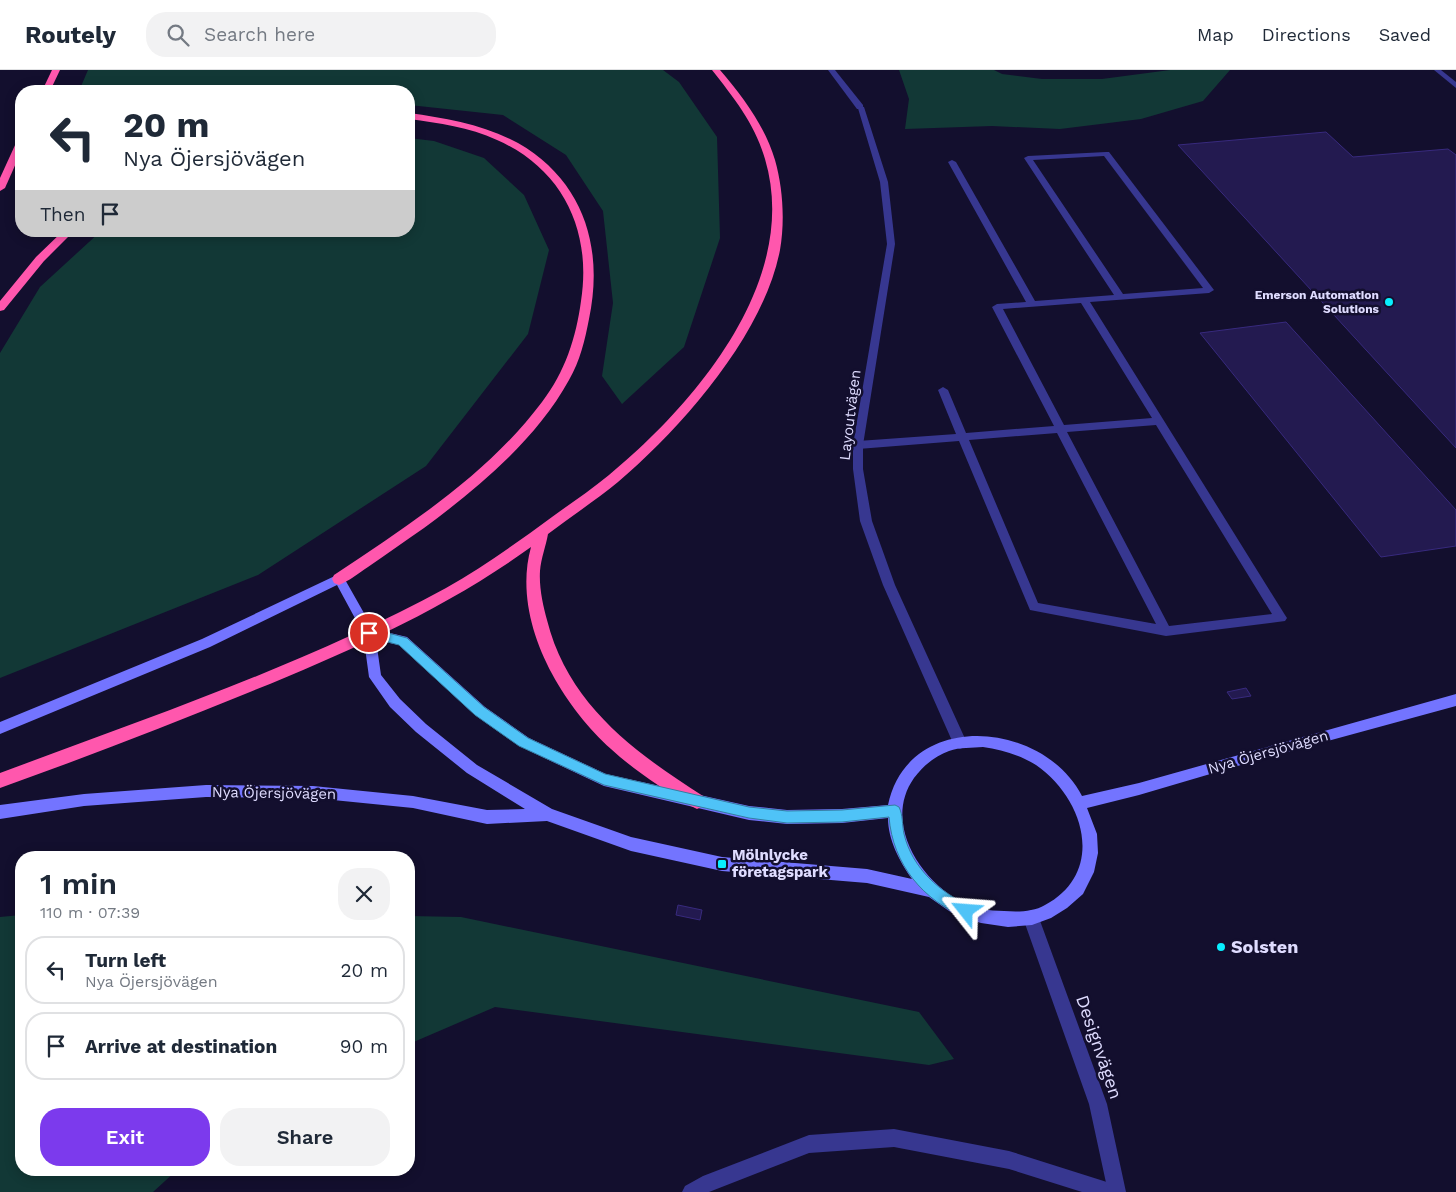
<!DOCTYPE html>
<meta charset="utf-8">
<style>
body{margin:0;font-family:"Work Sans",sans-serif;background:#f2f2f3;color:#1f2937;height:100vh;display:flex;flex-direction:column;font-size:19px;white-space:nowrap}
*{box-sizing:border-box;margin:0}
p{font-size:16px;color:#747a83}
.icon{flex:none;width:28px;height:28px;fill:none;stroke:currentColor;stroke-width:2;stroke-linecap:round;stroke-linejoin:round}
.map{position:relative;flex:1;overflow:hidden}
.sheet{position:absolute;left:15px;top:781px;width:400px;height:325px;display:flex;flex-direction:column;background:#fff;border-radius:20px;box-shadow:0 2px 12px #0003}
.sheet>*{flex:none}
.top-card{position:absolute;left:15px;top:15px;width:400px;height:152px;border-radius:20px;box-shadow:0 2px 12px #0003;background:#fff;color:#1f2937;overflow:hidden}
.pin{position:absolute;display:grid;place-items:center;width:42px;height:42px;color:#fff;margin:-21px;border:2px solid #fff;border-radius:50%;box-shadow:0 1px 5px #0007}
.me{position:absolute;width:55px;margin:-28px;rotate:298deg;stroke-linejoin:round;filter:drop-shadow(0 0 4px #0008)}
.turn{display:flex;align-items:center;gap:18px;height:105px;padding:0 25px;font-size:22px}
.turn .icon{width:65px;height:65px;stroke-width:2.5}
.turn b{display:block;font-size:35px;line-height:42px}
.then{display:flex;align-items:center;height:48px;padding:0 25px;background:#0003;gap:10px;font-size:19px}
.round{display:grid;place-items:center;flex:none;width:52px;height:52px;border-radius:20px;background:#f2f2f3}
.overview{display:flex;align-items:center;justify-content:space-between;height:85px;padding:0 25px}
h1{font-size:30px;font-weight:600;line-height:38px}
.action{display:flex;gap:10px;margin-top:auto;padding:10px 25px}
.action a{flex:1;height:58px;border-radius:20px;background:#7c3aed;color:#fff;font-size:20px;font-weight:600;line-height:58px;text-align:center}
.action a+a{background:#f2f2f3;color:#1f2937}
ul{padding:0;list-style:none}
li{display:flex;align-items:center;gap:15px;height:68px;margin:0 10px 8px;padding:0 15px;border:2px solid #e0e1e3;border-radius:20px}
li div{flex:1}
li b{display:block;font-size:19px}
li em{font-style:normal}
header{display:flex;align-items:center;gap:30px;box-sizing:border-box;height:70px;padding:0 25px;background:#fff;border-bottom:1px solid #e0e1e3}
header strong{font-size:24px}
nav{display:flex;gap:28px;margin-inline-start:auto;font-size:18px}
.search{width:350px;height:45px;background:#f2f2f3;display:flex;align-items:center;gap:12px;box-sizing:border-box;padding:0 18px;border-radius:20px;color:#747a83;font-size:19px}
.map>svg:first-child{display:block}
</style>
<header>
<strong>Routely</strong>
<div class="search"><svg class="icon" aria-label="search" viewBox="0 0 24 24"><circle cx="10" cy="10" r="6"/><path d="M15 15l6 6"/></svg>Search here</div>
<nav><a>Map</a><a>Directions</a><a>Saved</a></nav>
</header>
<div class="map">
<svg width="1456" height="1122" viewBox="0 0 1456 1122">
<rect width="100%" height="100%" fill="#130f2e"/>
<g fill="#123836">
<polygon points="88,0 663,0 679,12 717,67 720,168 684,277 622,334 602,306 613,233 603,141 566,85 503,45 409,35 409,21 79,21"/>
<polygon points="899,0 994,0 1002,4 1042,9 1102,9 1170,0 1230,0 1203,31 1141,49 1060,59 992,56 905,59 909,29"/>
<polygon points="409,68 434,71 484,88 524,125 549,180 528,264 426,396 258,505 0,608 0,283 40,217 101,161 409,161"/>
<polygon points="21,845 21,1100 177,1100 153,1122 0,1122 0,847"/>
<polygon points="409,846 461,847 919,942 954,989 929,995 495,937 409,974"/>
</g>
<g fill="#231a50" stroke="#382a7e">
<polygon points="1326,62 1353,87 1448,79 1456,85 1456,378 1178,75"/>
<polygon points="1286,252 1456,440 1456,476 1381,487 1200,263"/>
<polygon points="1246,618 1251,626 1232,629 1227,622"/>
<polygon points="678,835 702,840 700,850 676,845"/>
</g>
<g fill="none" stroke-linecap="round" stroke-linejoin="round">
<g fill="#373790" fill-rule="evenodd">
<polygon points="828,0 835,0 863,35 863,39 857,39"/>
<path d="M 1106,82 L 1109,82 L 1214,220 L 1209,223 L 1090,232 L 1285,545 L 1287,548 L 1285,551 L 1166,566 L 1030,540 L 959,371 L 858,379 L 853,375 L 858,371 L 956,364 L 938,320 L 943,317 L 948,320 L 966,363 L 1054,356 L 992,237 L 997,234 L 1026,232 L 948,92 L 952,90 L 956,92 L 1035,231 L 1114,225 L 1024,88 L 1028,86 ZM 1104,86 L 1203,218 L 1123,224 L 1033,90 ZM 1081,233 L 1152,348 L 1064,355 L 1003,239 ZM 1156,355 L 1272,544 L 1169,556 L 1067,362 ZM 1057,363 L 1156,554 L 1038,533 L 969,370 Z"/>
<polygon points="894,1059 1009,1081 1110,1113 1116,1116 1119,1122 1082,1122 1009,1099 894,1077 809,1083 709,1122 682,1122 685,1116 703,1106 809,1065"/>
</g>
<g fill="#373790" fill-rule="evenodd">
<polygon points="1434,0 1441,0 1456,12 1456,18"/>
<polygon points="857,35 864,37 888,112 895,174 863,375 863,399 872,451 895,515 967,673 965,677 960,679 955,677 953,673 883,515 860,451 853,399 853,375 887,174 880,112"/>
<polygon points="1031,840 1036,843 1039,848 1107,1034 1126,1122 1108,1122 1089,1034 1023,848 1026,843"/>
</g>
<path fill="#7374ff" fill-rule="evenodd" d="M 339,504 L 343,506 L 373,559 L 407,567 L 485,637 L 529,668 L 606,704 L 749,736 L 787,740 L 842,739 L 888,735 C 908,639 1043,650 1082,726 L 1139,713 L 1456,624 L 1456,636 L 1251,692 L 1139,725 L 1087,738 L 1097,764 L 1098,783 L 1094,802 L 1083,824 L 1067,838 L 1051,848 L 1032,855 L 1008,857 L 981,853 L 963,848 L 949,841 L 929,827 L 867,813 L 722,801 L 631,781 L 547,751 L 487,754 L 413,738 L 313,728 L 206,727 L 84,736 L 0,749 L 0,735 L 84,724 L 206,715 L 313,716 L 413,726 L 487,740 L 525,739 L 467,703 L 416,662 L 390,637 L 369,607 L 363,563 L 337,515 L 210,577 L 0,664 L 0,652 L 202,569 ZM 376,570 L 399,575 L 475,645 L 519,676 L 604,716 L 749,750 L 787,754 L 842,753 L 888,748 C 888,770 900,792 912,809 L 867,799 L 722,787 L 631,767 L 552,739 L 477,695 L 426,654 L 400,629 L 381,605 ZM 983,677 C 1002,680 1020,685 1036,695 C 1085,729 1106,802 1045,835 C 1033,842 1018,842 1004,841 C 989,841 973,838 960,831 C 919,809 883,752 914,708 C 923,696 935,686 949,681 C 960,677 972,678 983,677 Z"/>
<g fill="#ff57ad" fill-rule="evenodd">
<polygon points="52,0 60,0 50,21 42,21"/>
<path d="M 712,0 L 720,0 C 743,27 765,56 775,90 C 783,118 785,151 780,180 C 764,264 682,358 618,412 C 596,430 572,446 548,464 C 546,476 541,488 540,501 C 539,518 543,535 547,550 C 568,634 634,682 703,726 L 706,731 L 703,736 L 697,739 L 691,736 C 663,719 635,701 611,679 C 559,632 511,549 531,477 C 445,539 348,582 250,622 C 167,656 84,688 0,718 L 0,703 C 150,647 304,595 446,518 C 483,497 518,472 552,447 C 571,433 591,420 609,405 C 695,334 801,210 765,89 C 755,54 734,28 712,0 Z"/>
<path d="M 409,43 C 446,48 485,55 518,73 C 584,111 604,178 589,249 C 585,270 580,291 569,310 C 536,370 478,418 424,458 C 405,471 387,484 368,497 C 359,503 349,511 339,515 L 334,513 L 332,509 L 334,505 C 409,455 487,405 542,332 C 565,302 576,268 581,231 C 592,161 563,99 497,70 C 469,57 439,53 409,49 Z"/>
<polygon points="21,70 21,82 5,118 0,121 0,108 16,73"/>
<polygon points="63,161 74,161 44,191 4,240 0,241 0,231 36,187"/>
</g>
</g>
<path fill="#4fc3f7" stroke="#337fa1" d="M 369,558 L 407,568 L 484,637 L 528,668 L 605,704 L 749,737 L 787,741 L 842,740 L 895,735 L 899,737 C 903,745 902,755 904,764 C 912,798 940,823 971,836 L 973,841 L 971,846 L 966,848 C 923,830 893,795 889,747 L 842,752 L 787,753 L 749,748 L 604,715 L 519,676 L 475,645 L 399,575 L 365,566 L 363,563 Z"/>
<g fill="#08efff" stroke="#130f2e" stroke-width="2">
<circle cx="1389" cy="232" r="5"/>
<rect x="717" y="789" width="10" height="10" rx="2.5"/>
<circle cx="1221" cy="877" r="5"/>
</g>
<g text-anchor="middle" stroke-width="5" stroke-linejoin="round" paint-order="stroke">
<g font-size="12" font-weight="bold" fill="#dfdcff" stroke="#130f2e" text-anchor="end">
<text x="1379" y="229">Emerson Automation<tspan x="1379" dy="14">Solutions</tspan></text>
</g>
<g font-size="15" fill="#dfdcff" stroke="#130f2e">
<text transform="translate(850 345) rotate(-83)" y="5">Layoutvägen</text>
<text transform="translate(1268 682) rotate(-16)" y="5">Nya Öjersjövägen</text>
<text transform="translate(274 723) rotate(1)" y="5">Nya Öjersjövägen</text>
</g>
<g font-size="15" font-weight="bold" fill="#dfdcff" stroke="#130f2e" text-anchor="start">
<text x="732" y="790">Mölnlycke<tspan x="732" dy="17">företagspark</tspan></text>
</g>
<g font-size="18" font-weight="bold" fill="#dfdcff" stroke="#130f2e" text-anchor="start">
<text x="1231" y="883">Solsten</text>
</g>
<g font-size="18" fill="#dfdcff" stroke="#130f2e">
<text transform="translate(1099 977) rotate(71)" y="6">Designvägen</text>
</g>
</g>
</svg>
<div class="pin" style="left:369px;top:563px;background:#d93025"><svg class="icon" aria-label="arrive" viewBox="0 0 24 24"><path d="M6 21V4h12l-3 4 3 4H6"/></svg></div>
<svg class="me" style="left:966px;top:841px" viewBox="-20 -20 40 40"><path d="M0-17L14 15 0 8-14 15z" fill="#4fc3f7" stroke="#fff" stroke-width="4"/></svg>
<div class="top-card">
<div class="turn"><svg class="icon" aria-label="left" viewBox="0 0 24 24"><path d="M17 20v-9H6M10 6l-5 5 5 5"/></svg><div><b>20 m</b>Nya Öjersjövägen</div></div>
<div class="then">Then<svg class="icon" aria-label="arrive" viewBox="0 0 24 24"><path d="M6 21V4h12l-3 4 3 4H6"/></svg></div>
</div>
<section class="sheet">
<div class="overview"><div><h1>1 min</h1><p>110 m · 07:39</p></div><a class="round"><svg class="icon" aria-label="close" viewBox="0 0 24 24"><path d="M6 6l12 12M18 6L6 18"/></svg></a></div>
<ul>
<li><svg class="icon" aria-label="left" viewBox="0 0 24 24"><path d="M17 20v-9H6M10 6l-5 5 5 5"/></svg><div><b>Turn left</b><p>Nya Öjersjövägen</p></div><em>20 m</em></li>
<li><svg class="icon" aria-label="arrive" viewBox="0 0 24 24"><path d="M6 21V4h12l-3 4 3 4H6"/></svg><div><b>Arrive at destination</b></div><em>90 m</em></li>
</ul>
<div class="action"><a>Exit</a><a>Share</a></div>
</section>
</div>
